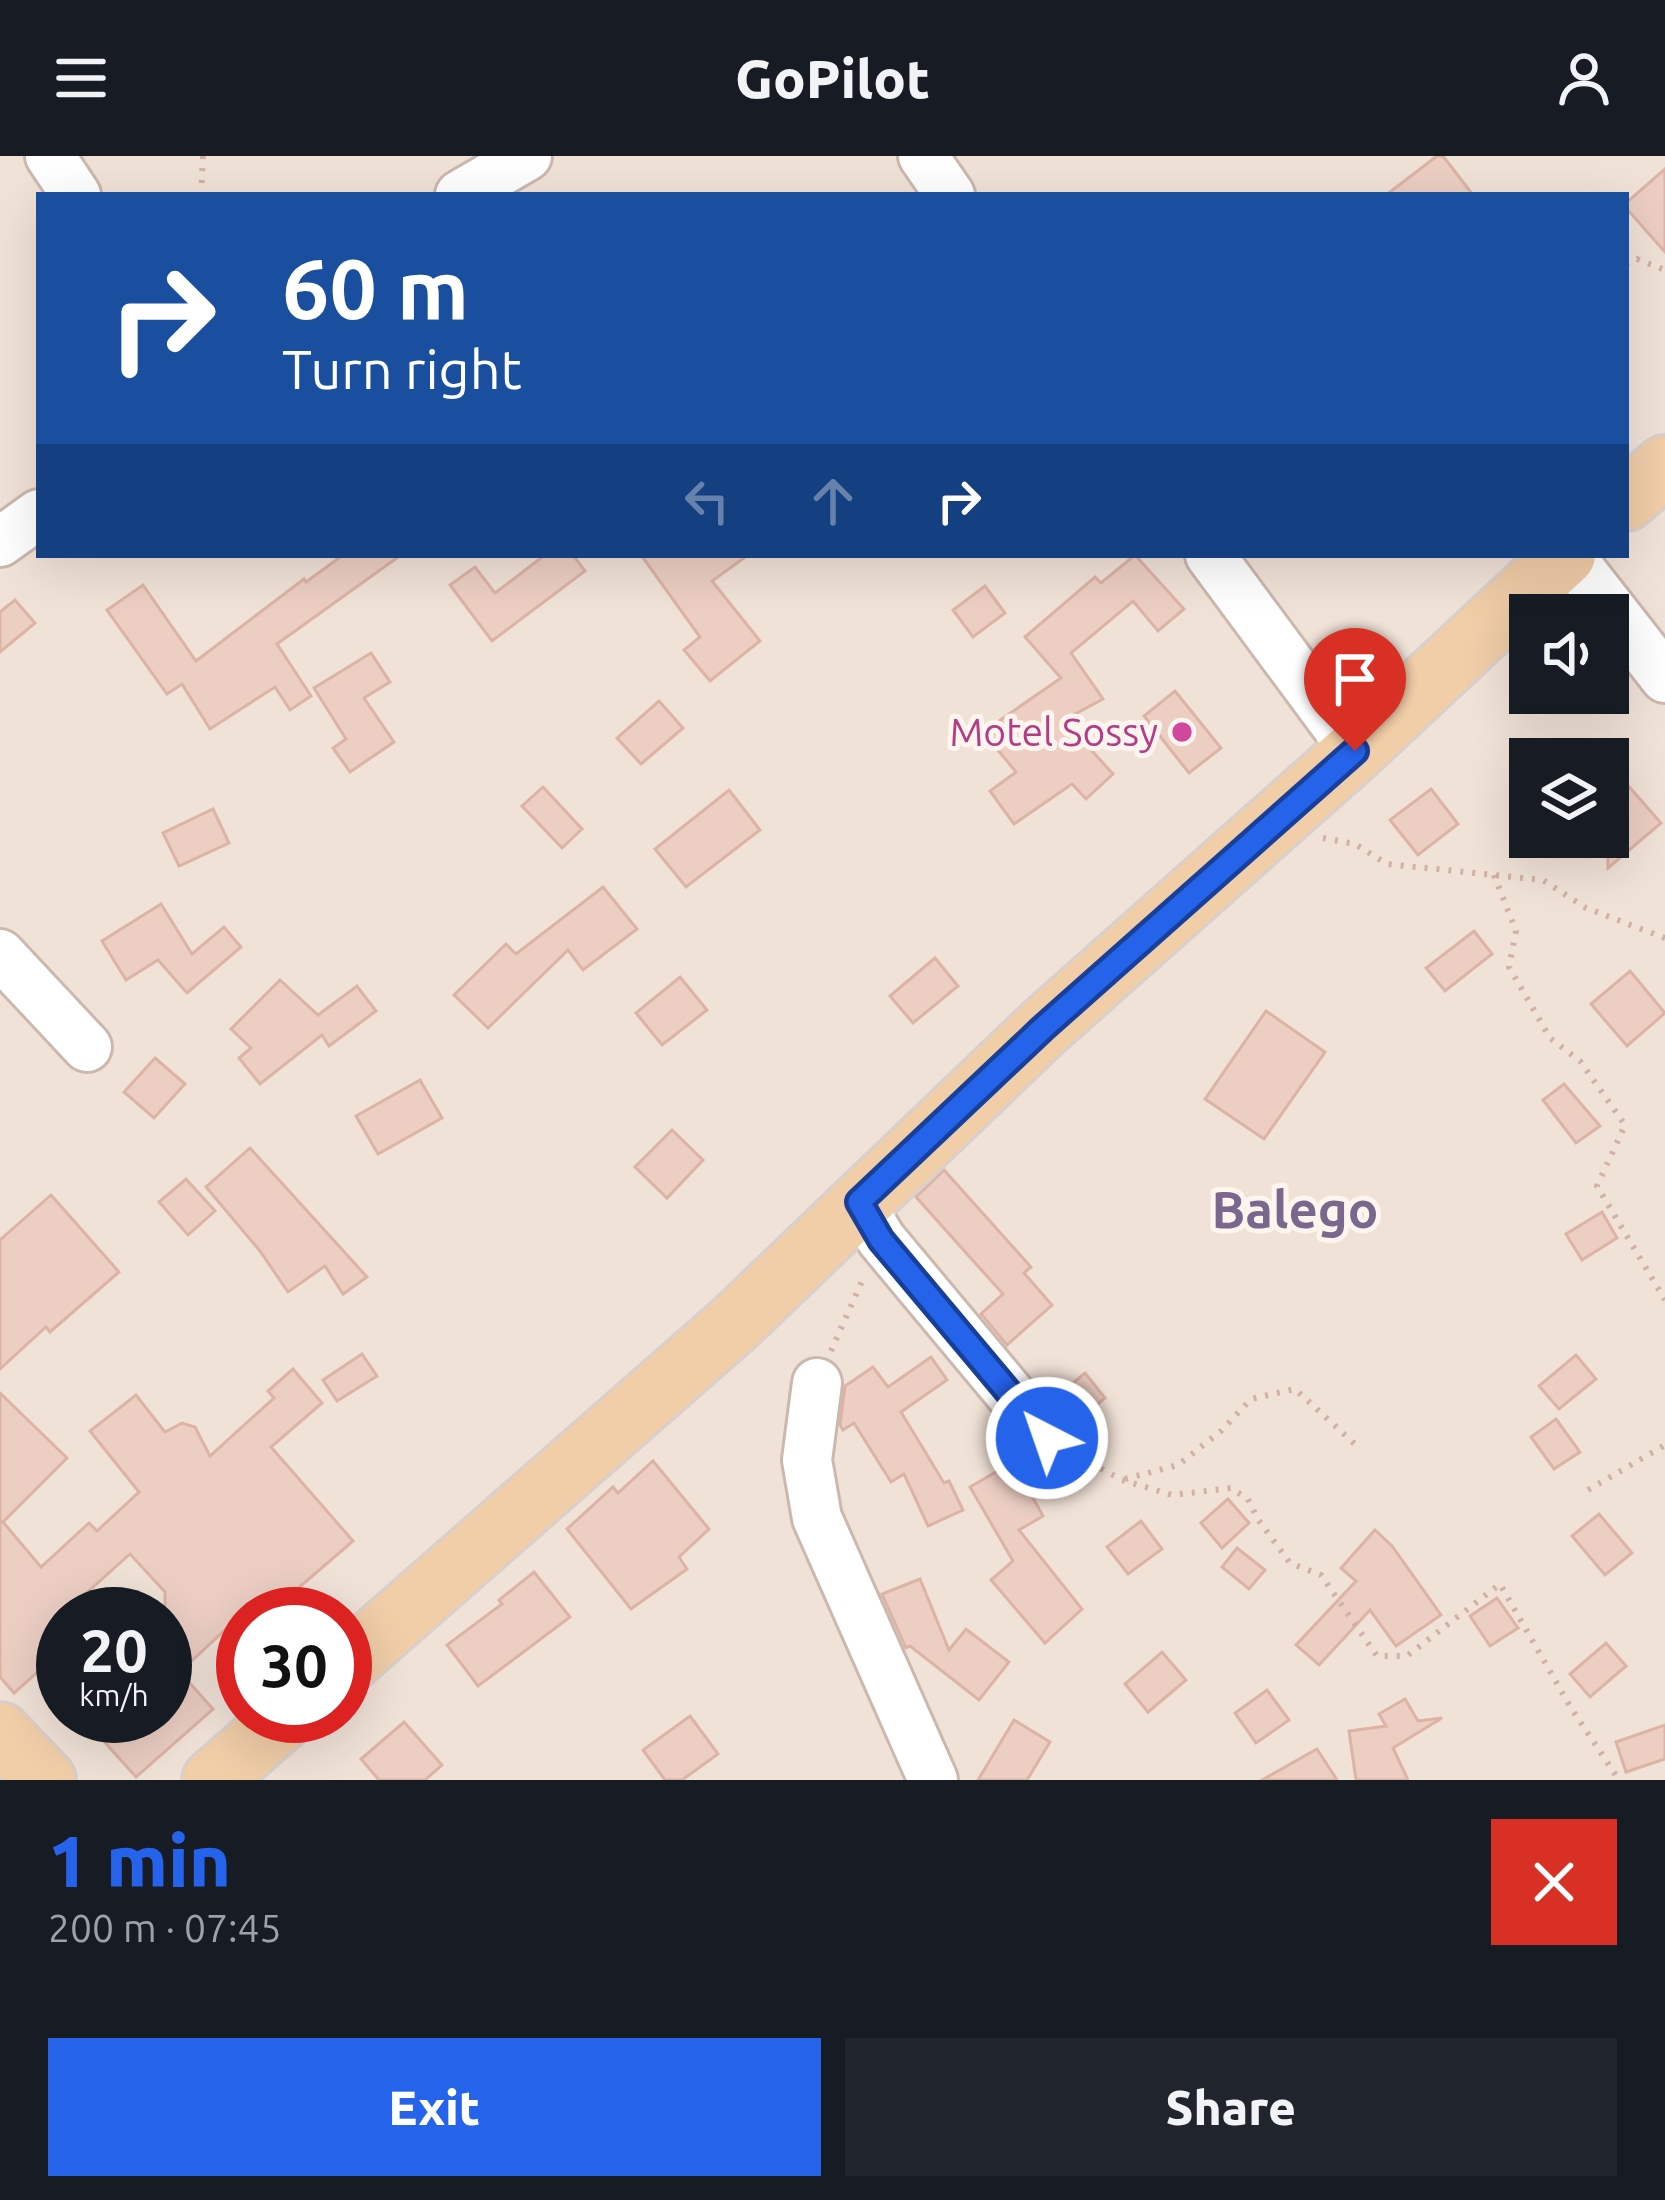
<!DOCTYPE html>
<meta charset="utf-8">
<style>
body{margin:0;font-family:Ubuntu,sans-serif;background:#20242c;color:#f1f3f6;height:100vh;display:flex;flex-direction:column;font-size:45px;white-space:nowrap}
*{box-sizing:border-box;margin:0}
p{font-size:39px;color:#9ea1a6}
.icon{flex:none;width:66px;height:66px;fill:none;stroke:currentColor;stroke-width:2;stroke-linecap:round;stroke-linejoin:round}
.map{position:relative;height:1624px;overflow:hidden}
.panel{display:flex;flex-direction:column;background:#171b24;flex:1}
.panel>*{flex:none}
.banner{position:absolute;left:36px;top:36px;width:1593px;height:366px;border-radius:0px;box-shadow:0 12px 48px #0002;background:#1a4fa0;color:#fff;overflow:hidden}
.buttons{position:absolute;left:1509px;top:438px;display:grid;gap:24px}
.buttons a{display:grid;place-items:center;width:120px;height:120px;border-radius:0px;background:#171b24;box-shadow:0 12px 48px #0002;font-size:60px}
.speed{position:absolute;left:36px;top:1431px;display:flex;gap:24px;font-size:60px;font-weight:700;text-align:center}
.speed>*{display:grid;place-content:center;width:156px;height:156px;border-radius:50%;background:#171b24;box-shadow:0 12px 48px #0002;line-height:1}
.speed small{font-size:30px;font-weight:400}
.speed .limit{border:18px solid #d22;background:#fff;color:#111}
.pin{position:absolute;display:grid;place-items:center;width:102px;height:102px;color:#fff;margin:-123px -51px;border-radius:50% 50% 50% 0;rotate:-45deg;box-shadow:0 0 12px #0007}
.pin .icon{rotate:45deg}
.me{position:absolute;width:132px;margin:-66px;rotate:319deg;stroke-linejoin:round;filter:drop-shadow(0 0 9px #0008)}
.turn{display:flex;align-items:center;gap:42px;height:252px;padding:0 48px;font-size:54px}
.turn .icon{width:156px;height:156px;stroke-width:2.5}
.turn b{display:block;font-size:84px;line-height:102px}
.lanes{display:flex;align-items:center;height:114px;padding:0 48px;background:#0003;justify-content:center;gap:60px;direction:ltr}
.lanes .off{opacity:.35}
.round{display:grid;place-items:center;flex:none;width:126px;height:126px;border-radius:0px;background:#20242c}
.overview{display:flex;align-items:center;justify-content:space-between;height:204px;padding:0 48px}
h1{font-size:72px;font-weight:800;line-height:90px;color:#2563eb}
.primary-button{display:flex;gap:24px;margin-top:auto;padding:24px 48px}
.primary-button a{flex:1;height:138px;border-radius:0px;background:#2563eb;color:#fff;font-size:48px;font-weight:800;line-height:138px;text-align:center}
.primary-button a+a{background:#20242c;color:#f1f3f6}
header{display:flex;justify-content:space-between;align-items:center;height:156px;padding:0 48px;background:#171b24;font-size:54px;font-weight:800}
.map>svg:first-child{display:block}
</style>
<header><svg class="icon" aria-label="menu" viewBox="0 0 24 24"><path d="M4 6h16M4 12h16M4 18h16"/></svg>GoPilot<svg class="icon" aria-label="person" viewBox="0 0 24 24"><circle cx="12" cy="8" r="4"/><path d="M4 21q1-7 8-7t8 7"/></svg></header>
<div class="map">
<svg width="1665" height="1624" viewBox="0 0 1665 1624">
<rect width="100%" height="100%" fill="#faf1e8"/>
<path fill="#f1e2d7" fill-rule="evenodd" d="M 0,0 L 1665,0 L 1665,1624 L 0,1624 ZM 39,39 L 1626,39 L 1626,399 L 39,399 ZM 1530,459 L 1608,459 L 1608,537 L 1530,537 ZM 1530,603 L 1608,603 L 1608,681 L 1530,681 ZM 63,1458 L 165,1458 L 165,1560 L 63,1560 ZM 243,1458 L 345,1458 L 345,1560 L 243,1560 Z"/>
<g fill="#eccec3" stroke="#ddb3a5" stroke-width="3">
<polygon points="1437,0 1443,0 1473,39 1386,39"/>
<polygon points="1665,13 1665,96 1626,52 1626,47"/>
<polygon points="343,399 401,399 277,488 311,540 290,554 275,531 210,573 182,528 167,538 107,454 143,429 196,505 304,423 306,426"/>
<polygon points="545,399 573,399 585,415 492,485 450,429 475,411 495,437"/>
<polygon points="641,399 748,399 712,425 760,485 710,525 684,494 700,481"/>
<polygon points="1135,399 1184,453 1158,475 1133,445 1071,497 1103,543 1064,564 1113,618 1086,643 1072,628 1014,668 990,635 1016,616 983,576 1061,522 1025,481 1095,421 1101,427"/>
<polygon points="985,430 1005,457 973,481 953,454"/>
<polygon points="15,444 35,467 0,496 0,456"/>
<polygon points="371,497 390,526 364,542 394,586 350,616 333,592 346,583 314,532"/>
<polygon points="1175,535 1221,592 1189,617 1144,560"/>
<polygon points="659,545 683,572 641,608 617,582"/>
<polygon points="1624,625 1661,667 1608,712 1608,638"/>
<polygon points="543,631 582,673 562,692 522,650"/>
<polygon points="1431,633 1458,668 1418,699 1390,664"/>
<polygon points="729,634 760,674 686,731 655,693"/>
<polygon points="213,653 229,687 179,710 163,677"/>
<polygon points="603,731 637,773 583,814 568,794 488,872 454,839 506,788 516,798"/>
<polygon points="161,748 192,798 224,771 241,791 187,837 158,804 126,824 102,785"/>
<polygon points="1474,775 1492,798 1445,835 1426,812"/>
<polygon points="935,802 958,830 913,867 890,840"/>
<polygon points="1630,815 1665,857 1627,890 1591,848"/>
<polygon points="680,821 707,854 662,889 636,857"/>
<polygon points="280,824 318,859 357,830 376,855 329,890 322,879 260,928 239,902 251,892 231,873"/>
<polygon points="1266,855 1325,896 1264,983 1205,943"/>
<polygon points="155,902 185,928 154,962 124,936"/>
<polygon points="420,924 442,962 378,998 356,960"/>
<polygon points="1564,928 1600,970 1576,987 1543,944"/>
<polygon points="672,974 703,1004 667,1042 635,1011"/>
<polygon points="250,992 338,1089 367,1121 343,1138 325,1110 288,1136 260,1095 206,1031"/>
<polygon points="944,1014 1031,1111 1024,1117 1052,1149 1007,1189 981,1158 1003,1138 916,1041"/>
<polygon points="186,1023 215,1055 188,1079 159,1046"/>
<polygon points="51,1039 119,1116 50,1176 46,1171 0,1213 0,1084"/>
<polygon points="1602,1056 1617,1082 1582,1104 1566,1078"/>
<polygon points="362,1198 377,1220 337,1245 323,1224"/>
<polygon points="1576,1199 1596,1223 1559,1253 1539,1230"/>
<polygon points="931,1201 947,1224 901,1256 944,1327 949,1325 963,1354 928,1370 904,1318 891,1326 854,1267 843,1274 840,1269 845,1230 873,1211 888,1231"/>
<polygon points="293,1213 322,1247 271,1291 353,1385 282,1446 290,1458 242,1458 180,1516 213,1553 136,1621 81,1560 165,1560 165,1436 130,1398 63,1458 63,1493 14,1537 0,1521 0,1237 67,1302 3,1366 41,1411 89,1367 97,1375 139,1336 90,1275 136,1239 165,1276 182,1267 195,1271 210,1300 274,1242 268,1235"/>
<polygon points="1085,1217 1105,1242 1072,1269 1052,1244"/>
<polygon points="1556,1263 1580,1296 1554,1313 1531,1281"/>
<polygon points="653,1305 709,1373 679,1401 687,1413 631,1453 567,1373 613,1331 618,1337"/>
<polygon points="1013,1306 1043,1360 1019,1374 1082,1453 1045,1487 991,1424 1013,1405 970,1331"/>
<polygon points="1228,1343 1249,1367 1222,1392 1201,1367"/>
<polygon points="1599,1358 1632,1397 1605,1419 1572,1380"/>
<polygon points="1141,1365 1162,1393 1128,1418 1107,1391"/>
<polygon points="1375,1374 1392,1390 1441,1459 1396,1490 1370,1454 1319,1509 1296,1489 1356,1425 1341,1412"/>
<polygon points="1237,1392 1265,1414 1249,1433 1222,1411"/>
<polygon points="534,1416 570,1461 478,1530 447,1489 502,1448 499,1444"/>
<polygon points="920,1423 949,1494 966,1473 1009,1506 979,1544 910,1490 906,1492 882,1438"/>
<polygon points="1497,1442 1518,1472 1490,1490 1470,1460"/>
<polygon points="1606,1487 1626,1510 1590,1541 1570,1518"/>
<polygon points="1162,1496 1186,1524 1148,1556 1125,1528"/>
<polygon points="1267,1534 1289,1564 1256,1587 1235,1557"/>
<polygon points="1405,1543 1418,1565 1442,1562 1393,1592 1408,1624 1356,1624 1349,1575 1386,1570 1379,1558"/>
<polygon points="690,1560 718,1598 682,1624 665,1624 643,1594"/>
<polygon points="1014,1564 1050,1586 1027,1624 978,1624"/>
<polygon points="404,1566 442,1609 425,1624 379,1624 361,1603"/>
<polygon points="1665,1569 1665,1603 1626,1616 1616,1586"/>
<polygon points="1317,1593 1337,1624 1262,1624"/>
</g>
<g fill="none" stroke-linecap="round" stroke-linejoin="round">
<defs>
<g id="minor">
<polyline points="50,0 76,39"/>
<polyline points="923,0 950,39"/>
<polyline points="460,39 527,0"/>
<polyline points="0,386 39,358"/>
<polyline points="1210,399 1355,595"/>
<polyline points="1569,399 1665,522"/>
<polyline points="0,798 87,891"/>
<polyline points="859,1046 881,1083 1047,1282"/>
<polyline points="817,1227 807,1304 817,1362 933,1624"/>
</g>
<g id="major">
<polyline points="1626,344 1665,310"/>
<polyline points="345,1509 734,1168 1043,872 1355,595 1565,399"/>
<polyline points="0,1577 45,1624"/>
<polyline points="213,1624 286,1560"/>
</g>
</defs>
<use href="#minor" stroke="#cbb8af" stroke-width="54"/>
<use href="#major" stroke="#d7d0ce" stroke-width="66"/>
<g stroke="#d1b1a6" stroke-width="6" stroke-dasharray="3 9" stroke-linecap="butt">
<polyline points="201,39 203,0"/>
<polyline points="1626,108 1637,103 1665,114"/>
<polyline points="1323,682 1355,688 1387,708 1543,724 1586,752 1665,782"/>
<polyline points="1494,719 1516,775 1509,811 1550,882 1580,905 1625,969 1597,1030 1665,1144"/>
<polyline points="831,1195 862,1125"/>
<polyline points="1080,1301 1122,1324 1172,1339 1231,1332 1248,1343 1257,1362 1290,1407 1321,1419 1377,1500 1407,1500 1500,1428 1571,1552 1619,1624"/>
<polyline points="1125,1323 1178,1309 1221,1275 1251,1243 1295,1233 1358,1291"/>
<polyline points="1588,1334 1665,1289"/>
</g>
<use href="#minor" stroke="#fff" stroke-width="48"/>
<use href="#major" stroke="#f1cda8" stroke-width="60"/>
</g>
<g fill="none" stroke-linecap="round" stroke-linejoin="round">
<defs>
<polyline id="route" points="1047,1282 881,1084 859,1046 1043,872 1355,595"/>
</defs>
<use href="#route" stroke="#184099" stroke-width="30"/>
<use href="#route" stroke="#2563eb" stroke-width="21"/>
</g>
<circle fill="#d1479c" stroke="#fdf5ee" stroke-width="4.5" cx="1182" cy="576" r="12"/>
<g text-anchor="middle" stroke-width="10" stroke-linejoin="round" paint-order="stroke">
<g font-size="39" fill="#b23c85" stroke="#fdf5ee" text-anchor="end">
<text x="1158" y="590">Motel Sossy</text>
</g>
<g font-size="51" font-weight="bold" fill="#7b668d" stroke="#fdf5ee">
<text x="1295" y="1072">Balego</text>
</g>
</g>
</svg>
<div class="buttons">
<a><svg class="icon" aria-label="sound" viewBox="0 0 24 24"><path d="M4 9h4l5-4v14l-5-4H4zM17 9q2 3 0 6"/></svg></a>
<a><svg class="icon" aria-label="layers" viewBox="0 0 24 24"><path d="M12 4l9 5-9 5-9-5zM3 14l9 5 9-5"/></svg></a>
</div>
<div class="speed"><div>20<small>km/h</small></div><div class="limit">30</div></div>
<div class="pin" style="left:1355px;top:595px;background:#d93025"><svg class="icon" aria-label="arrive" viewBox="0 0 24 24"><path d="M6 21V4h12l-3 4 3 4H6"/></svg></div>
<svg class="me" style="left:1047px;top:1282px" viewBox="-20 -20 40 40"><circle r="17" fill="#2563eb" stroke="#fff" stroke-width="3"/><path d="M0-11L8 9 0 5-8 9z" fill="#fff"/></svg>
<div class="banner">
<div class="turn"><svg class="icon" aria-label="right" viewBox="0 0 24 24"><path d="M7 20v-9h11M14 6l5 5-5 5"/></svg><div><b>60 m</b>Turn right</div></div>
<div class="lanes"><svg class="icon off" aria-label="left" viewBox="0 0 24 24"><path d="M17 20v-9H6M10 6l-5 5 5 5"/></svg><svg class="icon off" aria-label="ahead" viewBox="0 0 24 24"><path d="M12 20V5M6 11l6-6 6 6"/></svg><svg class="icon" aria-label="right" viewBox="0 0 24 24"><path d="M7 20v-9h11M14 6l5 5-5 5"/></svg></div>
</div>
</div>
<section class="panel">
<div class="overview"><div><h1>1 min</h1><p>200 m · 07:45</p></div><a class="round" style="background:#d93025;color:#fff"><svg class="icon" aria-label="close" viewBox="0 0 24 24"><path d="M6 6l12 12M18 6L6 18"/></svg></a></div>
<div class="primary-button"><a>Exit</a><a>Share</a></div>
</section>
